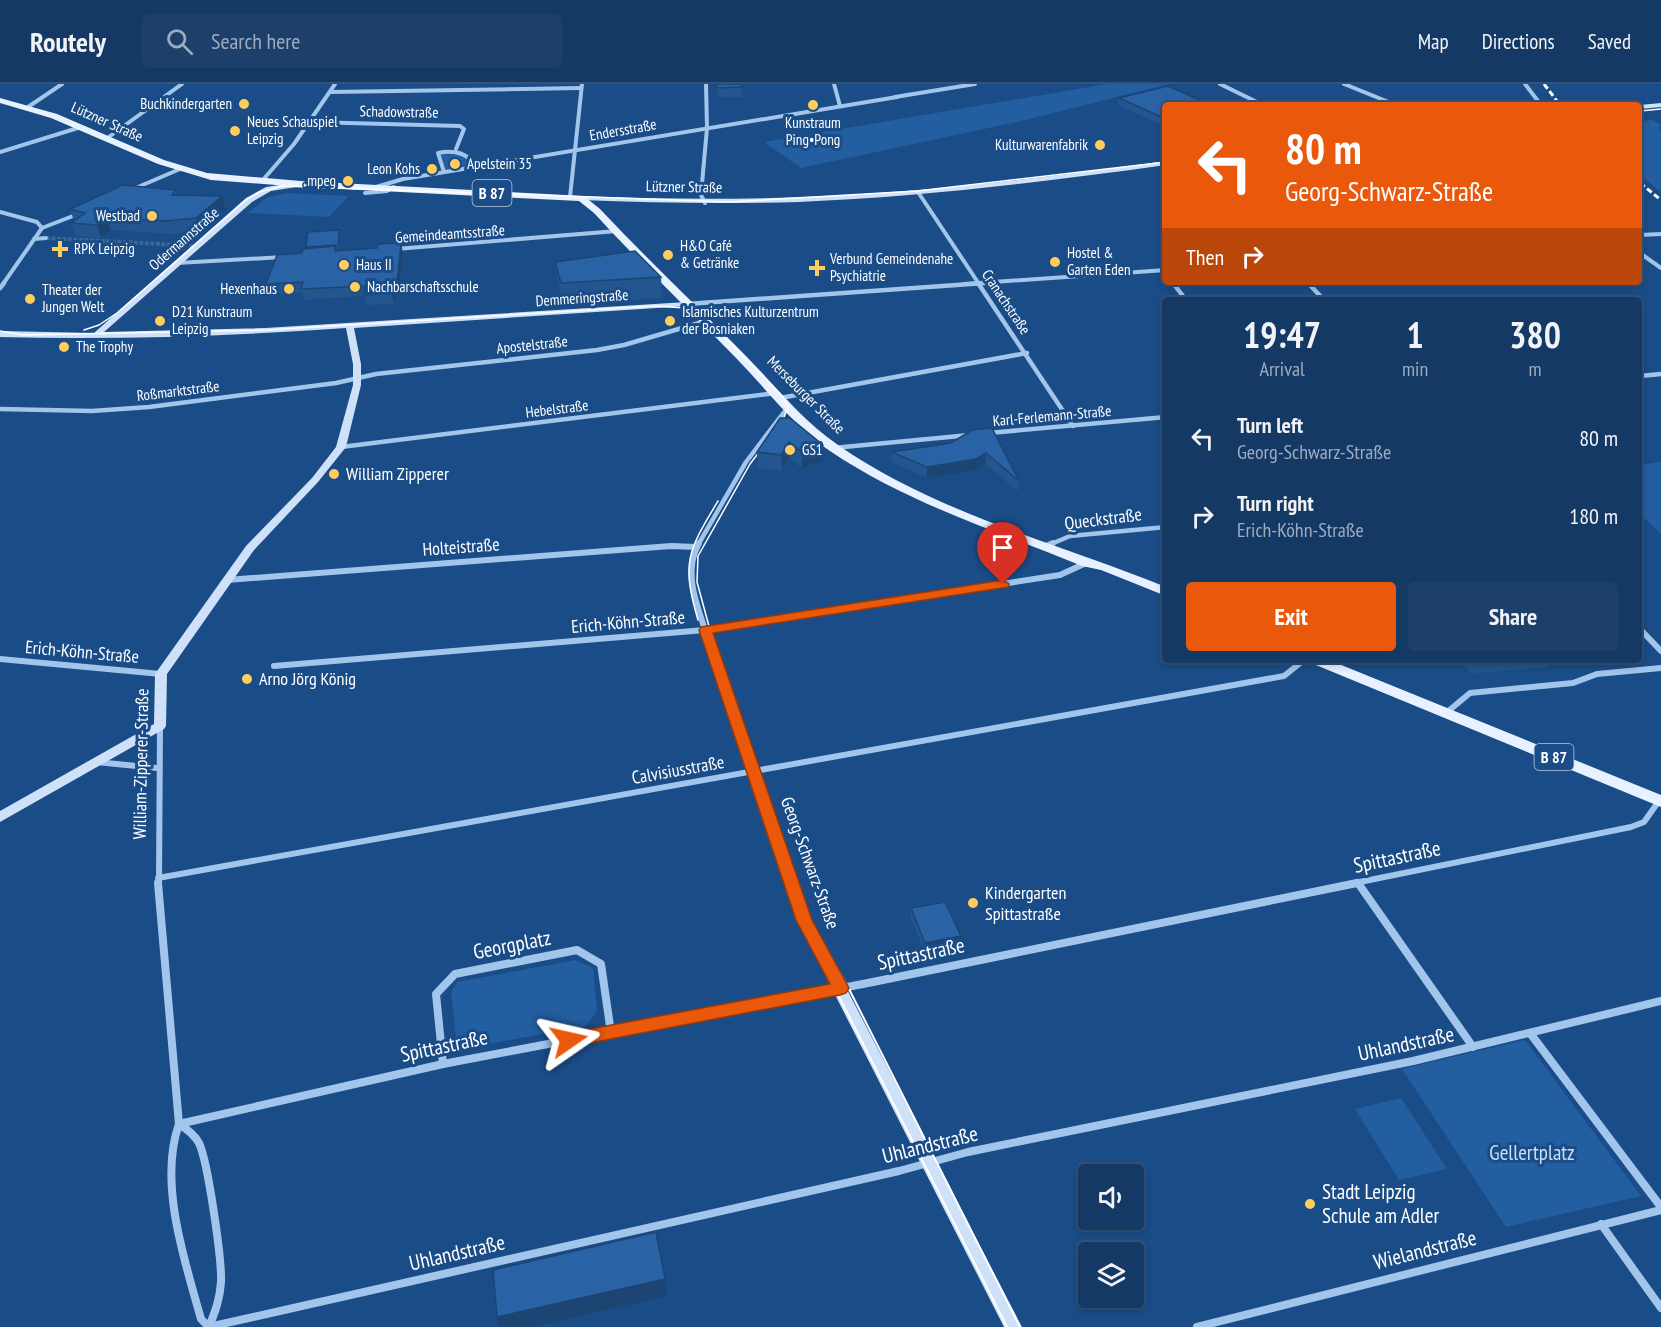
<!DOCTYPE html>
<meta charset="utf-8">
<style>
body{margin:0;font-family:"PT Sans Narrow",sans-serif;background:#1d406b;color:#f1f3f6;height:100vh;display:flex;flex-direction:column;font-size:22px;white-space:nowrap}
*{box-sizing:border-box;margin:0}
p{font-size:20px;color:#9dacbf}
.icon{flex:none;width:33px;height:33px;fill:none;stroke:currentColor;stroke-width:2;stroke-linecap:round;stroke-linejoin:round}
.map{position:relative;flex:1;overflow:hidden}
.sheet{position:absolute;left:1162px;top:213px;width:480px;height:366px;display:flex;flex-direction:column;background:#143965;border-radius:6px;box-shadow:0 3px 9px #0003,0 0 0 2px #335379}
.sheet>*{flex:none}
.banner{position:absolute;left:1162px;top:18px;width:480px;height:183px;border-radius:6px;box-shadow:0 3px 9px #0003,0 0 0 2px #335379;background:#ea580c;color:#fff;overflow:hidden}
.tools{position:absolute;left:1078px;top:1080px;display:grid;gap:12px}
.tools a{display:grid;place-items:center;width:66px;height:66px;border-radius:6px;background:#143965;box-shadow:0 3px 9px #0003,0 0 0 2px #335379;font-size:30px}
.pin{position:absolute;display:grid;place-items:center;width:51px;height:51px;color:#fff;margin:-62px -26px;border-radius:50% 50% 50% 0;rotate:-45deg;box-shadow:0 0 6px #0007}
.pin .icon{rotate:45deg}
.me{position:absolute;width:66px;margin:-33px;rotate:79deg;stroke-linejoin:round;filter:drop-shadow(0 0 4px #0008)}
.turn{display:flex;align-items:center;gap:21px;height:126px;padding:0 24px;font-size:27px}
.turn .icon{width:78px;height:78px;stroke-width:2.5}
.turn b{display:block;font-size:42px;line-height:51px}
.then{display:flex;align-items:center;height:57px;padding:0 24px;background:#0003;gap:12px;font-size:22px}
.eta{display:flex;justify-content:space-evenly;align-items:center;height:102px;text-align:center}
.eta b{font-size:36px;font-weight:600;line-height:42px}
.button{display:flex;gap:12px;margin-top:auto;padding:12px 24px}
.button a{flex:1;height:69px;border-radius:6px;background:#ea580c;color:#fff;font-size:24px;font-weight:600;line-height:69px;text-align:center}
.button a+a{background:#1d406b;color:#f1f3f6}
ul{padding:0;list-style:none}
li{display:flex;align-items:center;gap:18px;height:78px;padding:0 24px}
li div{flex:1}
li b{display:block;font-size:22px}
li em{font-style:normal}
header{display:flex;align-items:center;gap:36px;box-sizing:border-box;height:84px;padding:0 30px;background:#143965;border-bottom:2px solid #335379}
header strong{font-size:28px}
nav{display:flex;gap:33px;margin-inline-start:auto;font-size:21px}
.search{width:420px;height:54px;background:#1d406b;display:flex;align-items:center;gap:15px;box-sizing:border-box;padding:0 21px;border-radius:6px;color:#9dacbf;font-size:22px}
.map>svg:first-child{display:block}
</style>
<header>
<strong>Routely</strong>
<div class="search"><svg class="icon" aria-label="search" viewBox="0 0 24 24"><circle cx="10" cy="10" r="6"/><path d="M15 15l6 6"/></svg>Search here</div>
<nav><a>Map</a><a>Directions</a><a>Saved</a></nav>
</header>
<div class="map">
<svg width="1661" height="1243" viewBox="0 0 1661 1243">
<rect width="100%" height="100%" fill="#1a4c87"/>
<g fill="#235ea0">
<polygon points="1107,0 1169,0 1021,37 801,84 764,58"/>
<polygon points="1651,35 1661,41 1658,44 1661,46 1661,108 1640,91 1640,39"/>
<polygon points="456,65 463,67 479,82 444,88 438,69"/>
<polygon points="288,109 349,112 329,133 248,129 267,113"/>
<polygon points="1661,378 1661,450 1640,430 1640,381"/>
<polygon points="576,876 593,884 597,927 586,942 466,964 456,953 451,908 457,898"/>
<polygon points="1525,956 1641,1112 1506,1143 1402,985"/>
<polygon points="1401,1014 1447,1085 1399,1096 1355,1025"/>
</g>
<g fill="none" stroke-linecap="round" stroke-linejoin="round">
<polyline stroke="#3c6799" stroke-width="4" stroke-dasharray="4 1.5" stroke-linecap="butt" points="46,154 196,162"/>
<g stroke="#a2c5ec" stroke-width="4">
<polyline points="834,0 840,22"/>
<polyline points="1220,0 1263,21"/>
<polyline points="1344,0 1396,21"/>
<polyline points="1525,0 1541,21"/>
<polyline points="330,8 581,4"/>
<polyline points="895,13 975,0"/>
<polyline points="28,23 62,0"/>
<polyline points="310,38 460,42 464,45 456,65"/>
<polyline points="106,55 182,0"/>
<polyline points="0,68 81,43"/>
<path d="M 444,88 L 438,69 C 456,65 466,70 479,82"/>
<polyline points="262,97 294,60 335,0"/>
<polyline points="376,103 403,95 897,13"/>
<polyline points="131,106 180,85"/>
<polyline points="918,108 979,200"/>
<polyline points="365,109 387,107 394,103"/>
<polyline points="570,113 582,0"/>
<polyline points="705,119 701,111 707,44 706,0"/>
<polyline points="0,128 37,138 42,144"/>
<polyline points="42,144 78,130"/>
<polyline points="1640,151 1661,150"/>
<polyline points="34,155 46,154"/>
<polyline points="396,165 617,147"/>
<polyline points="1640,169 1661,184"/>
<polyline points="177,179 284,173"/>
<polyline points="1172,198 1174,200"/>
<polyline points="1307,198 1309,200"/>
<polyline points="3,200 42,144"/>
<polyline points="964,200 1166,186"/>
</g>
<g stroke="#a2c5ec" stroke-width="4.5">
<polyline points="978,199 1073,342"/>
<polyline points="1173,199 1186,216"/>
<polyline points="1308,199 1324,216"/>
<polyline points="0,204 4,199"/>
<polyline points="687,220 985,199"/>
<polyline points="1640,292 1661,290"/>
<polyline points="780,314 1027,269"/>
<polyline points="0,325 92,327 149,323 336,299 376,290 597,266 624,261 706,237"/>
<polyline points="989,349 1166,333"/>
<polyline points="341,363 776,309"/>
<polyline points="833,364 970,351"/>
<polyline points="698,461 746,378 788,323"/>
<polyline points="1049,461 1070,452 1166,443"/>
</g>
<g stroke="#a2c5ec" stroke-width="6">
<path d="M 699,459 C 683,488 696,517 705,546"/>
<polyline points="1046,462 1053,459"/>
<polyline points="227,496 671,462 696,463"/>
<polyline points="1640,545 1661,567"/>
<polyline points="0,575 161,590"/>
<polyline points="274,582 705,546 1060,491 1086,479"/>
<polyline points="1446,629 1470,609 1573,599 1597,590 1661,584"/>
<polyline points="96,678 157,684"/>
<polyline points="158,794 1284,592 1304,576"/>
<polyline points="159,800 160,642"/>
<polyline points="1350,800 1631,743 1644,738 1659,717"/>
</g>
<g stroke="#a2c5ec" stroke-width="8">
<path d="M 158,799 L 179,1040 C 158,1098 185,1178 201,1235 L 209,1243"/>
<polyline points="1358,799 1473,963"/>
<polyline points="1530,949 1661,1123"/>
<polyline points="443,980 436,910 455,890 577,866 601,880 611,949"/>
<polyline points="179,1040 443,980 868,899 1357,799"/>
<path d="M 179,1040 C 187,1045 194,1050 199,1059 C 208,1078 222,1176 221,1198 C 220,1215 215,1228 209,1243"/>
<polyline points="1601,1140 1661,1224"/>
<polyline points="209,1243 899,1087 968,1068 1413,977 1661,917"/>
<polyline points="1197,1243 1661,1126"/>
</g>
<g fill="#cee1f9" fill-rule="evenodd">
<polygon points="1661,19 1661,23 1640,25 1640,21"/>
<path d="M 1166,77 L 1166,81 C 1044,98 922,113 799,118 C 726,120 654,119 581,116 L 577,114 L 581,112 C 654,115 726,116 799,113 C 922,109 1044,94 1166,77 Z"/>
<path d="M 299,98 L 302,98 L 302,102 L 271,107 L 252,118 L 104,248 L 265,244 L 687,218 L 691,220 L 687,222 L 354,244 L 361,280 L 361,301 L 346,363 L 318,398 L 254,466 L 167,590 L 166,642 L 164,645 L 0,738 L 0,727 L 154,640 L 155,590 L 246,462 L 312,394 L 336,363 L 353,301 L 353,280 L 346,244 C 231,252 115,256 0,253 L 0,247 L 94,249 L 246,114 L 266,103 Z"/>
<polygon points="705,543 711,546 811,836 1022,1243 1004,1243 797,836 699,546"/>
</g>
<g fill="#e7f1ff" fill-rule="evenodd">
<path d="M 0,14 L 57,30 L 164,76 L 207,89 L 301,97 L 584,112 L 600,125 C 647,175 696,221 744,270 C 775,301 801,336 838,361 C 936,429 1057,459 1166,503 L 1166,512 L 1101,486 L 1082,482 C 997,447 907,419 830,367 C 794,342 767,306 737,275 C 689,226 640,179 594,129 L 579,117 L 301,103 L 211,96 L 158,80 L 51,34 L 0,19 Z"/>
<polygon points="1309,576 1329,576 1661,711 1661,723 1311,579"/>
</g>
<g stroke="#fff" stroke-width="1.5">
<polyline points="1640,27 1661,25"/>
<polyline points="84,246 99,241 117,229 246,116 260,108 282,102 729,118 917,107 1166,78"/>
<polyline points="0,247 23,251 266,246 654,222 686,224 703,231 783,313 788,323 782,338 750,380 698,472 697,498 710,546 798,800"/>
<path d="M 698,536 C 681,478 688,467 718,417"/>
<polyline points="765,735 788,800"/>
</g>
<g stroke="#fff" stroke-width="2">
<polyline points="787,799 800,836 1007,1243"/>
<polyline points="798,799 810,835 848,903 1020,1243"/>
</g>
<g stroke="#fff" stroke-width="3" stroke-dasharray="6 3" stroke-linecap="butt">
<polyline points="1544,0 1560,21"/>
<polyline points="1640,99 1661,116"/>
</g>
</g>
<g fill="#23558e">
<polygon points="716,0 741,0 742,13 717,13"/>
<polygon points="1119,14 1166,21 1166,43 1118,21"/>
<polygon points="176,106 177,111 226,125 199,148 169,150 111,146 101,154 76,152 71,139 74,137 70,125"/>
<polygon points="339,146 340,150 338,164 336,165 336,167 403,169 399,210 396,210 394,220 366,221 364,212 304,216 302,209 269,211 266,200 302,169 306,164 306,163"/>
<polygon points="555,178 661,193 662,214 564,220 558,198"/>
<polygon points="790,334 823,377 802,384 789,374 782,387 757,384 757,368"/>
<polygon points="972,346 1019,397 1018,407 985,380 976,386 927,394 892,378 892,368 951,359"/>
<polygon points="1460,576 1550,576 1547,583 1471,590"/>
<polygon points="911,824 961,852 960,861 925,868 910,833"/>
</g>
<g fill="#1d4574">
<polygon points="222,112 226,125 199,148 196,134"/>
<polygon points="107,133 111,146 101,154 97,141"/>
<polygon points="401,159 403,169 399,210 397,199"/>
<polygon points="394,200 396,210 394,220 392,209"/>
<polygon points="789,358 789,374 782,387 781,371"/>
<polygon points="823,361 823,377 802,384 802,368"/>
<polygon points="986,369 985,380 976,386 927,394 927,383"/>
<polygon points="961,852 960,861 925,868 925,859"/>
<polygon points="665,1195 667,1212 532,1243 500,1243 497,1233"/>
</g>
<g fill="#2963a5" stroke="#1d4574" stroke-width="1.5">
<polygon points="716,0 741,0 742,3 717,4"/>
<polygon points="1168,2 1211,21 1166,21 1166,35 1119,14"/>
<polygon points="123,101 176,106 172,111 222,112 196,134 165,137 107,133 97,141 71,139 85,129 70,125"/>
<polygon points="339,146 338,161 306,163 308,148"/>
<polygon points="401,159 397,199 394,200 392,209 364,211 366,202 301,205 303,198 266,200 277,171 302,169 303,165 335,162 335,167 377,164 378,160"/>
<polygon points="635,167 661,193 561,199 555,178"/>
<polygon points="780,334 790,334 823,361 802,368 789,358 781,371 757,368"/>
<polygon points="992,344 1019,397 986,369 976,375 927,383 892,368 951,359 972,346"/>
<polygon points="1474,576 1491,576 1475,578"/>
<polygon points="945,818 961,852 925,859 911,824"/>
<polygon points="656,1148 665,1195 497,1233 493,1186"/>
</g>
<polygon fill="#ea580c" stroke="#983908" stroke-width="1.5" points="1003,496 1009,500 1008,503 713,549 812,836 849,904 846,909 840,911 569,963 563,961 560,956 563,951 569,949 830,900 796,836 699,546 701,543"/>
<g fill="#fecd5e" stroke="#1a4c87" stroke-width="2">
<circle cx="244" cy="20" r="6"/>
<circle cx="813" cy="21" r="6"/>
<circle cx="235" cy="47" r="6"/>
<circle cx="1100" cy="61" r="6"/>
<circle cx="455" cy="80" r="6"/>
<circle cx="432" cy="85" r="6"/>
<circle cx="348" cy="97" r="6"/>
<circle cx="152" cy="132" r="6"/>
<path d="M57 156h6v6h6v6h-6v6h-6v-6h-6v-6h6z"/>
<circle cx="668" cy="171" r="6"/>
<circle cx="1055" cy="178" r="6"/>
<circle cx="344" cy="181" r="6"/>
<path d="M814 175h6v6h6v6h-6v6h-6v-6h-6v-6h6z"/>
<circle cx="355" cy="203" r="6"/>
<circle cx="289" cy="205" r="6"/>
<circle cx="30" cy="215" r="6"/>
<circle cx="160" cy="237" r="6"/>
<circle cx="670" cy="237" r="6"/>
<circle cx="64" cy="263" r="6"/>
<circle cx="790" cy="366" r="6"/>
<circle cx="334" cy="390" r="6"/>
<circle cx="247" cy="595" r="6"/>
<circle cx="973" cy="819" r="6"/>
<circle cx="1310" cy="1120" r="6"/>
</g>
<g text-anchor="middle" stroke-width="6" stroke-linejoin="round" paint-order="stroke">
<g font-size="15" fill="#fff" stroke="#1a4c87" text-anchor="start">
<text x="232" y="25" text-anchor="end">Buchkindergarten</text>
<text x="247" y="43">Neues Schauspiel<tspan x="247" dy="17">Leipzig</tspan></text>
<text x="813" y="44" text-anchor="middle">Kunstraum<tspan x="813" dy="17">Ping•Pong</tspan></text>
<text x="1088" y="66" text-anchor="end">Kulturwarenfabrik</text>
<text x="467" y="85">Apelstein 35</text>
<text x="420" y="90" text-anchor="end">Leon Kohs</text>
<text x="336" y="102" text-anchor="end">.mpeg</text>
<text x="140" y="137" text-anchor="end">Westbad</text>
<text x="680" y="167">H&amp;O Café<tspan x="680" dy="17">&amp; Getränke</tspan></text>
<text x="74" y="170">RPK Leipzig</text>
<text x="1067" y="174">Hostel &amp;<tspan x="1067" dy="17">Garten Eden</tspan></text>
<text x="830" y="180">Verbund Gemeindenahe<tspan x="830" dy="17">Psychiatrie</tspan></text>
<text x="356" y="186">Haus II</text>
<text x="367" y="208">Nachbarschaftsschule</text>
<text x="277" y="210" text-anchor="end">Hexenhaus</text>
<text x="42" y="211">Theater der<tspan x="42" dy="17">Jungen Welt</tspan></text>
<text x="172" y="233">D21 Kunstraum<tspan x="172" dy="17">Leipzig</tspan></text>
<text x="682" y="233">Islamisches Kulturzentrum<tspan x="682" dy="17">der Bosniaken</tspan></text>
<text x="76" y="268">The Trophy</text>
<text x="802" y="371">GS1</text>
</g>
<g font-size="15" fill="#fff" stroke="#1a4c87">
<text transform="translate(399 28) rotate(1)" y="5">Schadowstraße</text>
<text transform="translate(107 38) rotate(24)" y="5">Lützner Straße</text>
<text transform="translate(623 46) rotate(-10)" y="5">Endersstraße</text>
<text transform="translate(684 103) rotate(1)" y="5">Lützner Straße</text>
<text transform="translate(450 150) rotate(-4)" y="5">Gemeindeamtsstraße</text>
<text transform="translate(184 155) rotate(-41)" y="5">Odermannstraße</text>
<text transform="translate(582 214) rotate(-4)" y="5">Demmeringstraße</text>
<text transform="translate(1006 218) rotate(56)" y="5">Cranachstraße</text>
<text transform="translate(532 261) rotate(-6)" y="5">Apostelstraße</text>
<text transform="translate(178 307) rotate(-7)" y="5">Roßmarktstraße</text>
<text transform="translate(806 311) rotate(45)" y="5">Merseburger Straße</text>
<text transform="translate(557 325) rotate(-7)" y="5">Hebelstraße</text>
<text transform="translate(1052 332) rotate(-5)" y="5">Karl-Ferlemann-Straße</text>
</g>
<g fill="#1a4c87" stroke="#bac9db" stroke-width="1.5">
<rect x="472.5" y="96" width="39" height="26" rx="4.5"/>
<rect x="1534.5" y="660" width="39" height="26" rx="4.5"/>
</g>
<g font-size="16" font-weight="bold" fill="#fff">
<text x="492" y="115">B 87</text>
<text x="1554" y="679">B 87</text>
</g>
<g font-size="18" fill="#fff" stroke="#1a4c87" text-anchor="start">
<text x="346" y="396">William Zipperer</text>
<text x="259" y="601">Arno Jörg König</text>
<text x="985" y="815">Kindergarten<tspan x="985" dy="21">Spittastraße</tspan></text>
</g>
<g font-size="18" fill="#fff" stroke="#1a4c87">
<text transform="translate(1103 435) rotate(-7)" y="6">Queckstraße</text>
<text transform="translate(461 463) rotate(-4)" y="6">Holteistraße</text>
<text transform="translate(628 538) rotate(-5)" y="6">Erich-Köhn-Straße</text>
<text transform="translate(82 568) rotate(5)" y="6">Erich-Köhn-Straße</text>
<text transform="translate(141 680) rotate(-89)" y="6">William-Zipperer-Straße</text>
<text transform="translate(678 686) rotate(-10)" y="6">Calvisiusstraße</text>
<text transform="translate(810 779) rotate(70)" y="6">Georg-Schwarz-Straße</text>
</g>
<g font-size="21" fill="#fff" stroke="#1a4c87">
<text transform="translate(1397 773) rotate(-12)" y="7">Spittastraße</text>
<text transform="translate(512 861) rotate(-11)" y="7">Georgplatz</text>
<text transform="translate(921 870) rotate(-12)" y="7">Spittastraße</text>
<text transform="translate(1406 960) rotate(-12)" y="7">Uhlandstraße</text>
<text transform="translate(444 962) rotate(-12)" y="7">Spittastraße</text>
<text transform="translate(930 1061) rotate(-14)" y="7">Uhlandstraße</text>
<text transform="translate(1425 1166) rotate(-14)" y="7">Wielandstraße</text>
<text transform="translate(457 1169) rotate(-13)" y="7">Uhlandstraße</text>
</g>
<g font-size="21" fill="#c7dff9" stroke="#1a4c87">
<text x="1532" y="1076">Gellertplatz</text>
</g>
<g font-size="21" fill="#fff" stroke="#1a4c87" text-anchor="start">
<text x="1322" y="1115">Stadt Leipzig<tspan x="1322" dy="24">Schule am Adler</tspan></text>
</g>
</g>
</svg>
<div class="tools">
<a><svg class="icon" aria-label="sound" viewBox="0 0 24 24"><path d="M4 9h4l5-4v14l-5-4H4zM17 9q2 3 0 6"/></svg></a>
<a><svg class="icon" aria-label="layers" viewBox="0 0 24 24"><path d="M12 4l9 5-9 5-9-5zM3 14l9 5 9-5"/></svg></a>
</div>
<div class="pin" style="left:1003px;top:500px;background:#d93025"><svg class="icon" aria-label="arrive" viewBox="0 0 24 24"><path d="M6 21V4h12l-3 4 3 4H6"/></svg></div>
<svg class="me" style="left:569px;top:956px" viewBox="-20 -20 40 40"><path d="M0-17L14 15 0 8-14 15z" fill="#ea580c" stroke="#fff" stroke-width="4"/></svg>
<div class="banner">
<div class="turn"><svg class="icon" aria-label="left" viewBox="0 0 24 24"><path d="M17 20v-9H6M10 6l-5 5 5 5"/></svg><div><b>80 m</b>Georg-Schwarz-Straße</div></div>
<div class="then">Then<svg class="icon" aria-label="right" viewBox="0 0 24 24"><path d="M7 20v-9h11M14 6l5 5-5 5"/></svg></div>
</div>
<section class="sheet">
<div class="eta">
<div><b>19:47</b><p>Arrival</p></div>
<div><b>1</b><p>min</p></div>
<div><b>380</b><p>m</p></div>
</div>
<ul>
<li><svg class="icon" aria-label="left" viewBox="0 0 24 24"><path d="M17 20v-9H6M10 6l-5 5 5 5"/></svg><div><b>Turn left</b><p>Georg-Schwarz-Straße</p></div><em>80 m</em></li>
<li><svg class="icon" aria-label="right" viewBox="0 0 24 24"><path d="M7 20v-9h11M14 6l5 5-5 5"/></svg><div><b>Turn right</b><p>Erich-Köhn-Straße</p></div><em>180 m</em></li>
</ul>
<div class="button"><a>Exit</a><a>Share</a></div>
</section>
</div>
